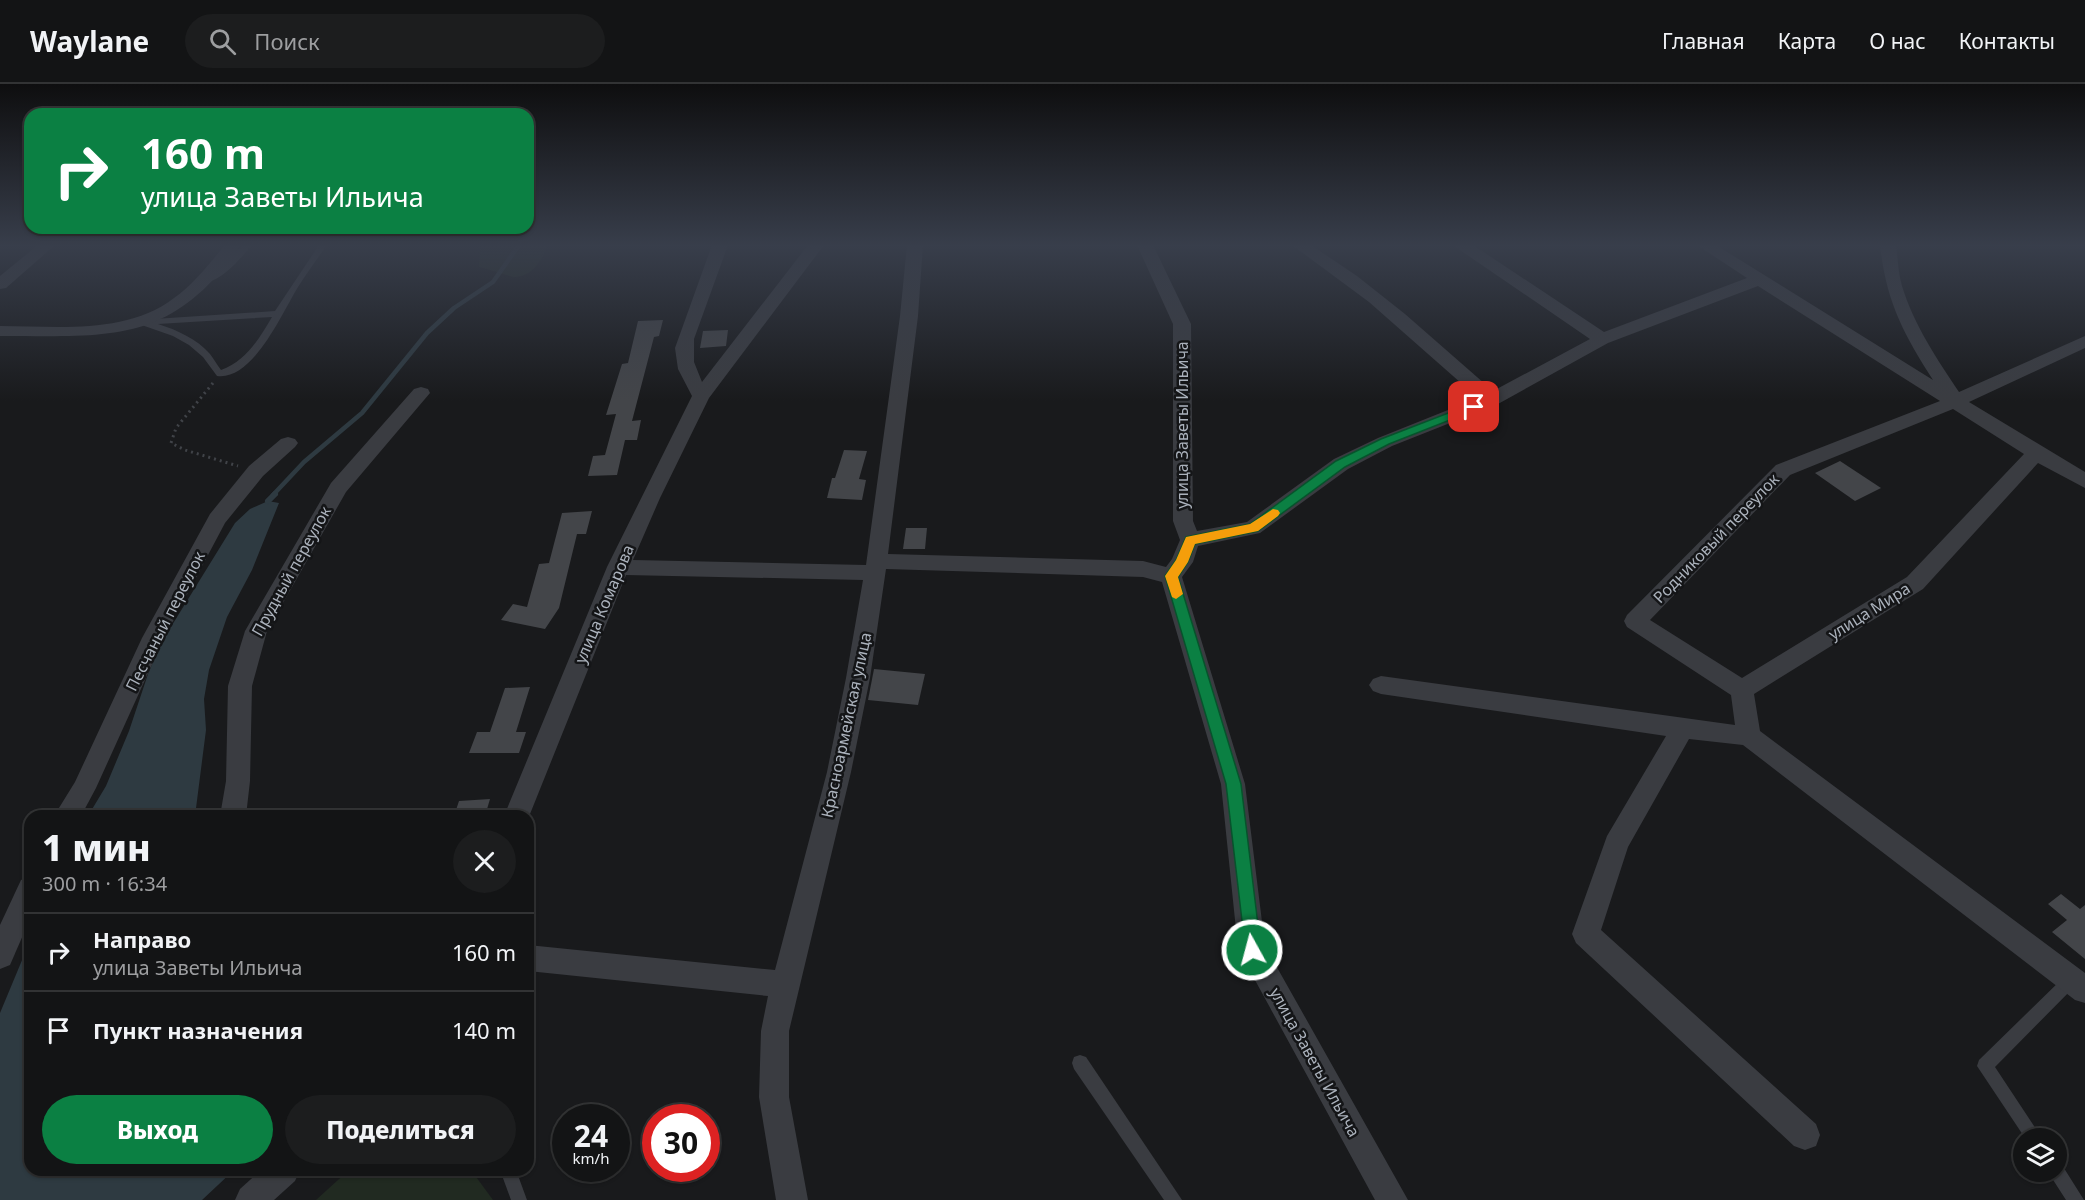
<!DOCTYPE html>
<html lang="ru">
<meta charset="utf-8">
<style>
body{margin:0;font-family:"Noto Sans",sans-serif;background:#1c1d1e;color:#f1f3f6;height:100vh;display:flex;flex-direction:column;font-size:22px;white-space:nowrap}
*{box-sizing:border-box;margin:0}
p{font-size:20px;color:#9d9ea0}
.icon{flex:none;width:33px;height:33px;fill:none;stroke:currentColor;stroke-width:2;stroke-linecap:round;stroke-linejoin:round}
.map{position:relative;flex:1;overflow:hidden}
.details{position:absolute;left:24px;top:726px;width:510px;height:366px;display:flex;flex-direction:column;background:#131415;border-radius:18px;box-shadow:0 2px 4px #0004,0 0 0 2px #323334}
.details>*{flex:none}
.banner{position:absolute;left:24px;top:24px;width:510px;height:126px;border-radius:18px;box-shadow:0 2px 4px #0004,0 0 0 2px #323334;background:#0b8043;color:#fff;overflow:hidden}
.tools{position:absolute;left:2013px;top:1044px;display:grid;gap:12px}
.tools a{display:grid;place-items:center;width:54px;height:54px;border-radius:50%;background:#131415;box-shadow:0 2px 4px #0004,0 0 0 2px #323334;font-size:30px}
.speed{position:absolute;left:552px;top:1020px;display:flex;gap:12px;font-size:30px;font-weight:700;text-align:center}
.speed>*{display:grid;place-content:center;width:78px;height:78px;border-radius:50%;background:#131415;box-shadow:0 2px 4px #0004,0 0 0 2px #323334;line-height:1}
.speed small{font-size:15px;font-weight:400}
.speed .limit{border:9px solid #d22;background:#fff;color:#111}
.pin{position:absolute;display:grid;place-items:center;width:51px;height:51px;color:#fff;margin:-26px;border-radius:12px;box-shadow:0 3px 9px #0006}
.me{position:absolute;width:66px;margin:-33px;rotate:353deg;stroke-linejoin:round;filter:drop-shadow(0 0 4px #0008)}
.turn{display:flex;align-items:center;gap:21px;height:126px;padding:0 18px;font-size:27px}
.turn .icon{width:78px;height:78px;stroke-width:2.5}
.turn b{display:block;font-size:42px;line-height:51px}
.round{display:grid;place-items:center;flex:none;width:63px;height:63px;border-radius:32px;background:#1c1d1e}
.summary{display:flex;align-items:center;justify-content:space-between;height:102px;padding:0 18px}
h1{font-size:36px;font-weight:800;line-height:45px}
.primary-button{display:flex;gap:12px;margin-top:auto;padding:12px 18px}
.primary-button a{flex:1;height:69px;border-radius:36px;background:#0b8043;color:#fff;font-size:24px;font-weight:800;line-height:69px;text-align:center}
.primary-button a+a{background:#1c1d1e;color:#f1f3f6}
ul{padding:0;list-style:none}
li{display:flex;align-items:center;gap:18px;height:78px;padding:0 18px;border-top:2px solid #323334}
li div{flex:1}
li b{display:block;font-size:22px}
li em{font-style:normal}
header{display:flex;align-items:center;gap:36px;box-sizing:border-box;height:84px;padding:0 30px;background:#131415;border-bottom:2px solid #323334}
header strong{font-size:28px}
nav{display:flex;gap:33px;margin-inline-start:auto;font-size:21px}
.search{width:420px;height:54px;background:#1c1d1e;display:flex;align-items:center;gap:15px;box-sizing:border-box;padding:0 21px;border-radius:33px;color:#9d9ea0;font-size:22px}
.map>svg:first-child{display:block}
</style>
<header>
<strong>Waylane</strong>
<div class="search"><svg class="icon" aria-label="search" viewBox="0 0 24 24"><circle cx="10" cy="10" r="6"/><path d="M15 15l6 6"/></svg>Поиск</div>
<nav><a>Главная</a><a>Карта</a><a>О нас</a><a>Контакты</a></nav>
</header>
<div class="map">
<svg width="2085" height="1116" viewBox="0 0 2085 1116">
<rect width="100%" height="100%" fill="#191a1c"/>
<g fill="#212a21">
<path d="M 480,161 L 547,161 C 544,175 532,192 516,193 C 510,193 489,185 479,183 Z"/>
<polygon points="349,1086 471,1086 493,1116 316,1116"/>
</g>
<g fill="#2e3a41">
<polygon points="268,417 279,419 252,486 227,533 209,586 204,615 206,646 195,732 88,732 106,702 129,647 148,590 161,559 235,439 250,425"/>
<polygon points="30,857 30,1086 234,1086 202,1116 0,1116 0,929"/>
</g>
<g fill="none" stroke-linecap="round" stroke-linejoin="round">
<polyline stroke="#2e3a41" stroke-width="4.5" points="273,411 304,378 362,329 427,249 454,224 493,198 519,161"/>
<polyline stroke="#2e3a41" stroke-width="6" points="268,417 275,410"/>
</g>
<g fill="#434549">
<polygon points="663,236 659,252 654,253 632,337 641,336 637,356 625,356 617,391 588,392 593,372 605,371 616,330 606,331 622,280 628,279 638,237"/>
<polygon points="728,246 726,262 700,264 703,247"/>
<polygon points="844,366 867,367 859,395 866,396 862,416 827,414 832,394 835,394"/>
<polygon points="1840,377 1881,404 1855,417 1815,389"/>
<polygon points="592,427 586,450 577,450 559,524 545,545 501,536 513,520 527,523 539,480 549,479 562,429"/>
<polygon points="906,444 927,444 925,465 903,465"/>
<polygon points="874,585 925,590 918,621 868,616"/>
<polygon points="530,603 516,648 526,648 519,669 469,669 477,648 490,648 505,604"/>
<polygon points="490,715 485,732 454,732 459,717"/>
<polygon points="2061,810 2080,825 2085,821 2085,875 2052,848 2067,836 2048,820"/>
</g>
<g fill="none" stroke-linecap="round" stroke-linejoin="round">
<polyline stroke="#404348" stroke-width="3" stroke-dasharray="2 4" stroke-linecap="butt" points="213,299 176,344 171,359 185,366 238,382"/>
<g fill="#3a3c41" fill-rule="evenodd">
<path d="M 243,161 L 252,161 C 240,175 220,200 200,199 L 200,195 L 215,188 Z"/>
<path d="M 319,161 L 327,161 C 317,175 307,189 298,203 C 282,229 253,297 217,292 L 203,273 L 189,261 L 173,252 L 136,239 L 141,236 L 150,238 L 154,235 L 275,227 ZM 272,233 C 259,255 246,277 221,286 C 217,281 214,275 210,270 C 197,255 177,246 158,240 Z"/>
<polygon points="2071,889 2076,891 2078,896 2076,901 1995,983 2042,1054 2025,1054 1977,982 1979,976 2066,891"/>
<polygon points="1080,971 1086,973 1182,1116 1164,1116 1074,985 1072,979 1074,973"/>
<polygon points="2056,1079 2062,1081 2084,1116 2066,1116 2048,1088 2056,1088"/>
<polygon points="500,1086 516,1086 527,1116 511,1116"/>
</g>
<g fill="#3a3c41" fill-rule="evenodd">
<polygon points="38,161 55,161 6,204 0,205 0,192"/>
<path d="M 225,161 L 241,161 C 171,261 111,252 0,252 L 0,242 C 57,242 126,251 174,214 C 194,200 209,180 225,161 Z"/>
<path d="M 712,161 L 728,161 L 694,255 L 694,278 L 702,298 L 808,161 L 824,161 L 709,314 L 660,414 L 633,476 L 866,481 L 900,232 L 907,161 L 923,161 L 918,232 L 888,470 L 1143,477 L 1166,483 L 1172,475 L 1180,456 L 1173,437 L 1173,240 L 1137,161 L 1153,161 L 1191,240 L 1193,437 L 1197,447 L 1247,438 L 1334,375 L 1378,354 L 1478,314 L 1369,218 L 1292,161 L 1311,161 L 1357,192 L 1405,230 L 1493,307 L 1590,255 L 1457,164 L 1455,161 L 1473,161 L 1604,248 L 1747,194 L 1697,161 L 1716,161 L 1933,296 C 1903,249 1886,217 1880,161 L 1896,161 C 1898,175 1898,188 1902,202 C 1914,241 1937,275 1959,308 L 2085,252 L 2085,264 L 1969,318 L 2085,388 L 2085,404 L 2038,379 L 1923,505 L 1754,610 L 1760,647 L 2085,889 L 2085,919 L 2075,916 L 1743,661 L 1689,655 L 1628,763 L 1601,846 L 1816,1040 L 1820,1051 L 1816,1062 L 1805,1066 L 1794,1062 L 1576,859 L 1572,850 L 1607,752 L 1666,652 L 1381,610 L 1373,607 L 1369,601 L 1373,595 L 1381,592 L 1735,641 L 1731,611 L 1627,543 L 1624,537 L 1627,531 L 1776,381 L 1940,317 L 1758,202 L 1608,259 L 1498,320 L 1392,362 L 1348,385 L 1260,449 L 1198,462 L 1193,478 L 1182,493 L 1245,700 L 1265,862 L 1408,1116 L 1375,1116 L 1238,865 L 1221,700 L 1162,498 L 1143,493 L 886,485 L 870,594 L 851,688 L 789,947 L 789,1013 L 808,1116 L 776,1116 L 759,1013 L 761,947 L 768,912 L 528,887 L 528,861 L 775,886 L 827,688 L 846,594 L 863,496 L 626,491 L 528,735 L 528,732 L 504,732 L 607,483 L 692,312 L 678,285 L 675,264 ZM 1953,325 L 2024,370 L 1907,493 L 1742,594 L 1650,536 L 1790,391 Z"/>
<polygon points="421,303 428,305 430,309 346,408 267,547 252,602 250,697 246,732 220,732 226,697 228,602 245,547 331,399 414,305"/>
<polygon points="288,353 295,355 298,359 295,363 263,392 225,439 164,554 96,704 81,732 54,732 75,698 142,554 210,430 249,382 281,355"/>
<polygon points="30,792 30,835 10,881 0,885 0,841 21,796"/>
<polygon points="261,1086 300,1086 295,1097 274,1116 235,1116 240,1105"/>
</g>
</g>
<linearGradient id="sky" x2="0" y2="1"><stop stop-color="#0e0e0f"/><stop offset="0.51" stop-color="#383e4b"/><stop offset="1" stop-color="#383e4b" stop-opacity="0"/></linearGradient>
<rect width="2085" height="317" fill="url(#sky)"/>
<polygon fill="#0b8043" stroke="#07532c" stroke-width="1.5" points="1474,319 1479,323 1478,325 1389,360 1345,383 1258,447 1195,460 1188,478 1178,493 1241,700 1261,866 1258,871 1252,873 1246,871 1226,700 1165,492 1176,476 1186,453 1250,440 1336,377 1381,355"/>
<polygon fill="#f59e0b" points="1273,425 1278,426 1280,429 1278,432 1258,447 1195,460 1188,478 1178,493 1183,510 1176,515 1172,513 1165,492 1176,476 1186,453 1250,440"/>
<g text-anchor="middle" stroke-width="5" stroke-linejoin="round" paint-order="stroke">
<g font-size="16" fill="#abb2bc" stroke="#141517">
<text transform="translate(1182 341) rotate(-90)" y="6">улица Заветы Ильича</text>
<text transform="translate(1716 454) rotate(-46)" y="6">Родниковый переулок</text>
<text transform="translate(291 487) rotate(-61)" y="6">Прудный переулок</text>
<text transform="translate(604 520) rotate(-67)" y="6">улица Комарова</text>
<text transform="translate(1869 527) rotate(-32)" y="6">улица Мира</text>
<text transform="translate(165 537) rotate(-63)" y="6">Песчаный переулок</text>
<text transform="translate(846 641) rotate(-78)" y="6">Красноармейская улица</text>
<text transform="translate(1315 978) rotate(61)" y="6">улица Заветы Ильича</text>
</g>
</g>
</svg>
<div class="tools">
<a><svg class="icon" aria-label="layers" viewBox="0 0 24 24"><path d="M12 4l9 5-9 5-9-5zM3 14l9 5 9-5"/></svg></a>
</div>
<div class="speed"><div>24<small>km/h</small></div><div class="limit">30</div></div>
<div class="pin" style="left:1474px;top:323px;background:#d93025"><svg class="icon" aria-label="arrive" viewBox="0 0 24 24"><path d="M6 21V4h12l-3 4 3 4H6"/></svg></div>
<svg class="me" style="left:1252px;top:866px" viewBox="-20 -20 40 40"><circle r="17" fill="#0b8043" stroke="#fff" stroke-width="3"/><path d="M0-11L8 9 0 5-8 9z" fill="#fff"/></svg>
<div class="banner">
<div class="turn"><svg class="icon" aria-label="right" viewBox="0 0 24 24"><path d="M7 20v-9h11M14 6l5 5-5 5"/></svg><div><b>160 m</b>улица Заветы Ильича</div></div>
</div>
<section class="details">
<div class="summary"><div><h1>1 мин</h1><p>300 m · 16:34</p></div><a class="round"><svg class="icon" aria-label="close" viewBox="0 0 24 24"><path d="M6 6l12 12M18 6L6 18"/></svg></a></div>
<ul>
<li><svg class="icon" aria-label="right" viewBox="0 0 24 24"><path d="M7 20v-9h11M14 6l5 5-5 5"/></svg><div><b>Направо</b><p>улица Заветы Ильича</p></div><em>160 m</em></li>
<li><svg class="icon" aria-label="arrive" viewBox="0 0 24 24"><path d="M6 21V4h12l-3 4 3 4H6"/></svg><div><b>Пункт назначения</b></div><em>140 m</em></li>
</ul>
<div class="primary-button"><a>Выход</a><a>Поделиться</a></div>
</section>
</div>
